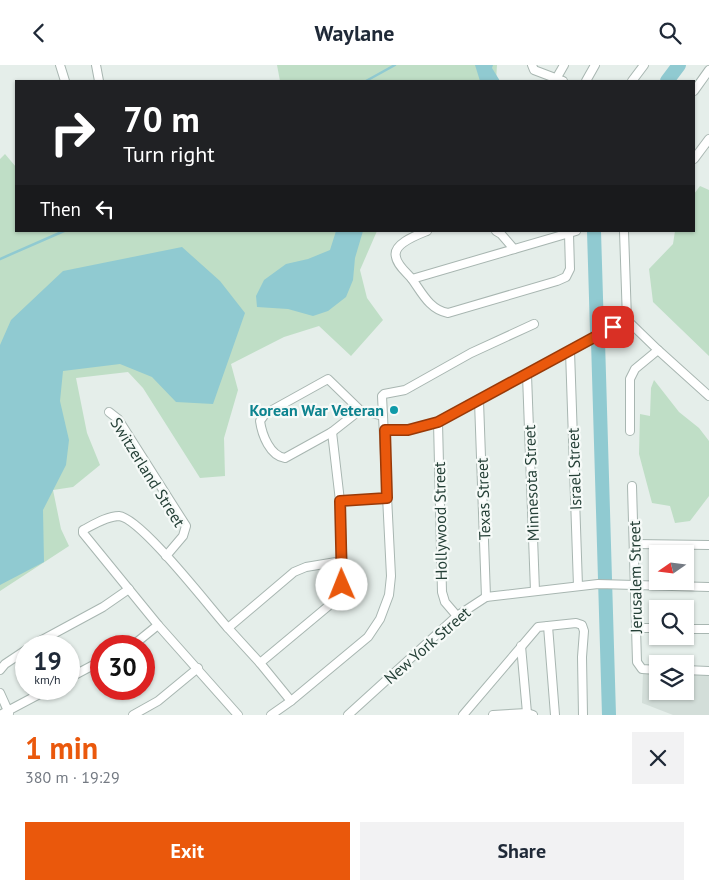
<!DOCTYPE html>
<meta charset="utf-8">
<style>
body{margin:0;font-family:"PT Sans",sans-serif;background:#f2f2f3;color:#1f2937;height:100vh;display:flex;flex-direction:column;font-size:19px;white-space:nowrap}
*{box-sizing:border-box;margin:0}
p{font-size:16px;color:#747a83}
.icon{flex:none;width:28px;height:28px;fill:none;stroke:currentColor;stroke-width:2;stroke-linecap:round;stroke-linejoin:round}
.map{position:relative;height:650px;overflow:hidden}
.sheet{display:flex;flex-direction:column;background:#fff;flex:1}
.sheet>*{flex:none}
.guide{position:absolute;left:15px;top:15px;width:680px;height:152px;border-radius:0px;box-shadow:0 1px 4px #0004;background:#202124;color:#fff;overflow:hidden}
.needle{width:32px;rotate:256deg}
.tools{position:absolute;left:649px;top:480px;display:grid;gap:10px}
.tools a{display:grid;place-items:center;width:45px;height:45px;border-radius:0px;background:#fff;box-shadow:0 1px 4px #0004;font-size:25px}
.speed{position:absolute;left:15px;top:570px;display:flex;gap:10px;font-size:25px;font-weight:700;text-align:center}
.speed>*{display:grid;place-content:center;width:65px;height:65px;border-radius:50%;background:#fff;box-shadow:0 1px 4px #0004;line-height:1}
.speed small{font-size:12px;font-weight:400}
.speed .limit{border:8px solid #d22;background:#fff;color:#111}
.pin{position:absolute;display:grid;place-items:center;width:42px;height:42px;color:#fff;margin:-21px;border-radius:10px;box-shadow:0 2px 8px #0006}
.me{position:absolute;width:55px;margin:-28px;rotate:359deg;stroke-linejoin:round;filter:drop-shadow(0 0 4px #0008)}
.turn{display:flex;align-items:center;gap:18px;height:105px;padding:0 25px;font-size:22px}
.turn .icon{width:65px;height:65px;stroke-width:2.5}
.turn b{display:block;font-size:35px;line-height:42px}
.then{display:flex;align-items:center;height:48px;padding:0 25px;background:#0003;gap:10px;font-size:19px}
.round{display:grid;place-items:center;flex:none;width:52px;height:52px;border-radius:0px;background:#f2f2f3}
.headline{display:flex;align-items:center;justify-content:space-between;height:85px;padding:0 25px}
h1{font-size:30px;font-weight:700;line-height:38px;color:#ea580c}
.button{display:flex;gap:10px;margin-top:auto;padding:10px 25px}
.button a{flex:1;height:58px;border-radius:0px;background:#ea580c;color:#fff;font-size:20px;font-weight:700;line-height:58px;text-align:center}
.button a+a{background:#f2f2f3;color:#1f2937}
header{display:flex;justify-content:space-between;align-items:center;height:65px;padding:0 25px;background:#fff;font-size:22px;font-weight:700}
.map>svg:first-child{display:block}
</style>
<header><svg class="icon" aria-label="back" viewBox="0 0 24 24"><path d="M15 5l-7 7 7 7"/></svg>Waylane<svg class="icon" aria-label="search" viewBox="0 0 24 24"><circle cx="10" cy="10" r="6"/><path d="M15 15l6 6"/></svg></header>
<div class="map">
<svg width="709" height="650" viewBox="0 0 709 650">
<rect width="100%" height="100%" fill="#e5eeea"/>
<polygon fill="#d3ded9" points="643,606 657,607 658,626 685,626 685,608 709,609 709,650 673,650 642,638"/>
<g fill="#bfdec6">
<polygon points="277,0 497,0 496,16 280,16"/>
<polygon points="5,89 16,102 16,166 377,166 360,205 367,233 383,255 351,291 319,261 284,272 231,299 238,325 224,373 225,411 200,413 143,323 128,307 76,313 87,368 100,400 73,422 53,425 61,464 69,481 0,526 0,94"/>
<polygon points="700,121 709,125 709,291 653,237 649,204 673,179 675,166 694,166 694,129"/>
<polygon points="654,315 679,347 699,363 709,376 709,431 690,456 675,458 670,441 652,438 639,389 640,349 650,351 651,323"/>
</g>
<g fill="#90cad1">
<polygon points="475,0 493,0 492,3 500,16 480,16"/>
<polygon points="336,166 363,166 355,193 353,215 346,232 328,246 313,251 288,244 257,242 256,231 264,215 286,199 308,194 330,185"/>
<polygon points="182,182 220,216 245,248 213,339 176,337 152,312 120,299 63,306 60,336 69,375 66,400 43,445 44,497 0,520 0,280 11,255 63,206"/>
</g>
<g fill="none" stroke-linecap="round" stroke-linejoin="round">
<g stroke="#90cad1" stroke-width="2.5">
<polyline points="366,16 395,0"/>
<polyline points="0,194 64,166"/>
</g>
<g stroke="#90cad1" stroke-width="14">
<polyline points="667,16 679,0"/>
<polyline points="594,166 597,266"/>
<polyline points="598,276 609,650"/>
</g>
<defs>
<g id="street">
<polyline points="60,0 65,16"/>
<polyline points="96,0 99,16"/>
<polyline points="532,0 534,5 563,16"/>
<polyline points="556,14 564,0"/>
<polyline points="586,16 595,0"/>
<polyline points="632,16 644,0"/>
<polyline points="694,26 709,5"/>
<polyline points="694,94 709,74"/>
<path d="M 427,166 C 417,170 392,179 396,192 C 397,200 407,208 412,214 L 576,166"/>
<polyline points="496,166 501,169 514,184"/>
<polyline points="624,166 627,255"/>
<path d="M 412,214 C 422,228 430,245 448,248 L 557,216 L 566,212 L 570,204 L 569,169"/>
<polyline points="627,255 658,285 709,331"/>
<polyline points="570,286 578,521"/>
<polyline points="527,310 535,526"/>
<polyline points="479,336 486,532"/>
<path d="M 360,345 L 332,367 L 285,393 C 270,391 262,370 260,356 L 265,349 L 328,314 L 360,345 L 383,351"/>
<polyline points="109,347 118,354 186,461 183,471 166,491"/>
<polyline points="438,357 442,527 445,537 457,551"/>
<polyline points="385,365 409,365 438,357 627,255"/>
<polyline points="630,366 630,314 635,304 658,285"/>
<path d="M 332,367 L 340,436 L 343,511 C 342,522 338,529 332,538 L 260,598 L 228,563 L 294,507 L 306,502 L 342,496"/>
<polyline points="632,421 637,597 642,604 658,605"/>
<polyline points="340,436 387,433"/>
<polyline points="634,479 709,480"/>
<polyline points="548,561 555,650"/>
<path d="M 228,563 C 210,543 141,453 119,451 C 107,451 93,460 83,465 L 83,468 L 158,560 L 238,650"/>
<polyline points="636,563 658,563"/>
<polyline points="685,564 709,564"/>
<polyline points="31,581 103,542 129,524"/>
<polyline points="129,581 137,577 158,560"/>
<polyline points="521,581 527,648"/>
<polyline points="260,598 291,636"/>
<polyline points="0,605 5,599 26,585"/>
<polyline points="685,605 709,606"/>
<polyline points="69,613 101,596"/>
<polyline points="0,628 9,648"/>
<polyline points="0,650 49,624"/>
<polyline points="133,650 158,636 198,603"/>
<polyline points="271,650 291,636 368,572 380,554 389,530 391,511 382,331 384,329 405,325 471,288 534,259"/>
<polyline points="348,650 457,551 486,532 598,519 709,522"/>
<polyline points="463,650 538,562 576,558 582,560 584,566 582,592 583,650"/>
<polyline points="493,650 527,648 533,650"/>
</g>
</defs>
<use href="#street" stroke="#a8b6b1" stroke-width="10"/>
<use href="#street" stroke="#fff" stroke-width="8"/>
</g>
<g fill="none" stroke-linecap="round" stroke-linejoin="round">
<defs>
<polyline id="route" points="342,520 340,436 387,433 385,365 408,365 438,357 613,262"/>
</defs>
<use href="#route" stroke="#983908" stroke-width="12"/>
<use href="#route" stroke="#ea580c" stroke-width="9"/>
</g>
<circle fill="#0f9aa8" stroke="#f6faf8" stroke-width="2" cx="394" cy="345" r="5"/>
<g text-anchor="middle" stroke-width="4.5" stroke-linejoin="round" paint-order="stroke">
<g font-size="16" font-weight="bold" fill="#0d838f" stroke="#f6faf8" text-anchor="end">
<text x="384" y="351">Korean War Veteran</text>
</g>
<g font-size="16" fill="#254037" stroke="#f6faf8">
<text transform="translate(574 404) rotate(-92)" y="6">Israel Street</text>
<text transform="translate(148 407) rotate(58)" y="6">Switzerland Street</text>
<text transform="translate(531 418) rotate(-92)" y="6">Minnesota Street</text>
<text transform="translate(483 434) rotate(-92)" y="6">Texas Street</text>
<text transform="translate(440 456) rotate(-91)" y="6">Hollywood Street</text>
<text transform="translate(635 512) rotate(-91)" y="6">Jerusalem Street</text>
<text transform="translate(427 580) rotate(-41)" y="6">New York Street</text>
</g>
</g>
</svg>
<div class="tools">
<a><svg class="needle" viewBox="-14 -14 28 28"><path d="M0-13l5 13h-10z" fill="#e53935"/><path d="M0 13l5-13h-10z" fill="#747a83"/></svg></a>
<a><svg class="icon" aria-label="search" viewBox="0 0 24 24"><circle cx="10" cy="10" r="6"/><path d="M15 15l6 6"/></svg></a>
<a><svg class="icon" aria-label="layers" viewBox="0 0 24 24"><path d="M12 4l9 5-9 5-9-5zM3 14l9 5 9-5"/></svg></a>
</div>
<div class="speed"><div>19<small>km/h</small></div><div class="limit">30</div></div>
<div class="pin" style="left:613px;top:262px;background:#d93025"><svg class="icon" aria-label="arrive" viewBox="0 0 24 24"><path d="M6 21V4h12l-3 4 3 4H6"/></svg></div>
<svg class="me" style="left:342px;top:520px" viewBox="-20 -20 40 40"><circle r="19" fill="#fff"/><path d="M0-13L10 11 0 6-10 11z" fill="#ea580c"/></svg>
<div class="guide">
<div class="turn"><svg class="icon" aria-label="right" viewBox="0 0 24 24"><path d="M7 20v-9h11M14 6l5 5-5 5"/></svg><div><b>70 m</b>Turn right</div></div>
<div class="then">Then<svg class="icon" aria-label="left" viewBox="0 0 24 24"><path d="M17 20v-9H6M10 6l-5 5 5 5"/></svg></div>
</div>
</div>
<section class="sheet">
<div class="headline"><div><h1>1 min</h1><p>380 m · 19:29</p></div><a class="round"><svg class="icon" aria-label="close" viewBox="0 0 24 24"><path d="M6 6l12 12M18 6L6 18"/></svg></a></div>
<div class="button"><a>Exit</a><a>Share</a></div>
</section>
